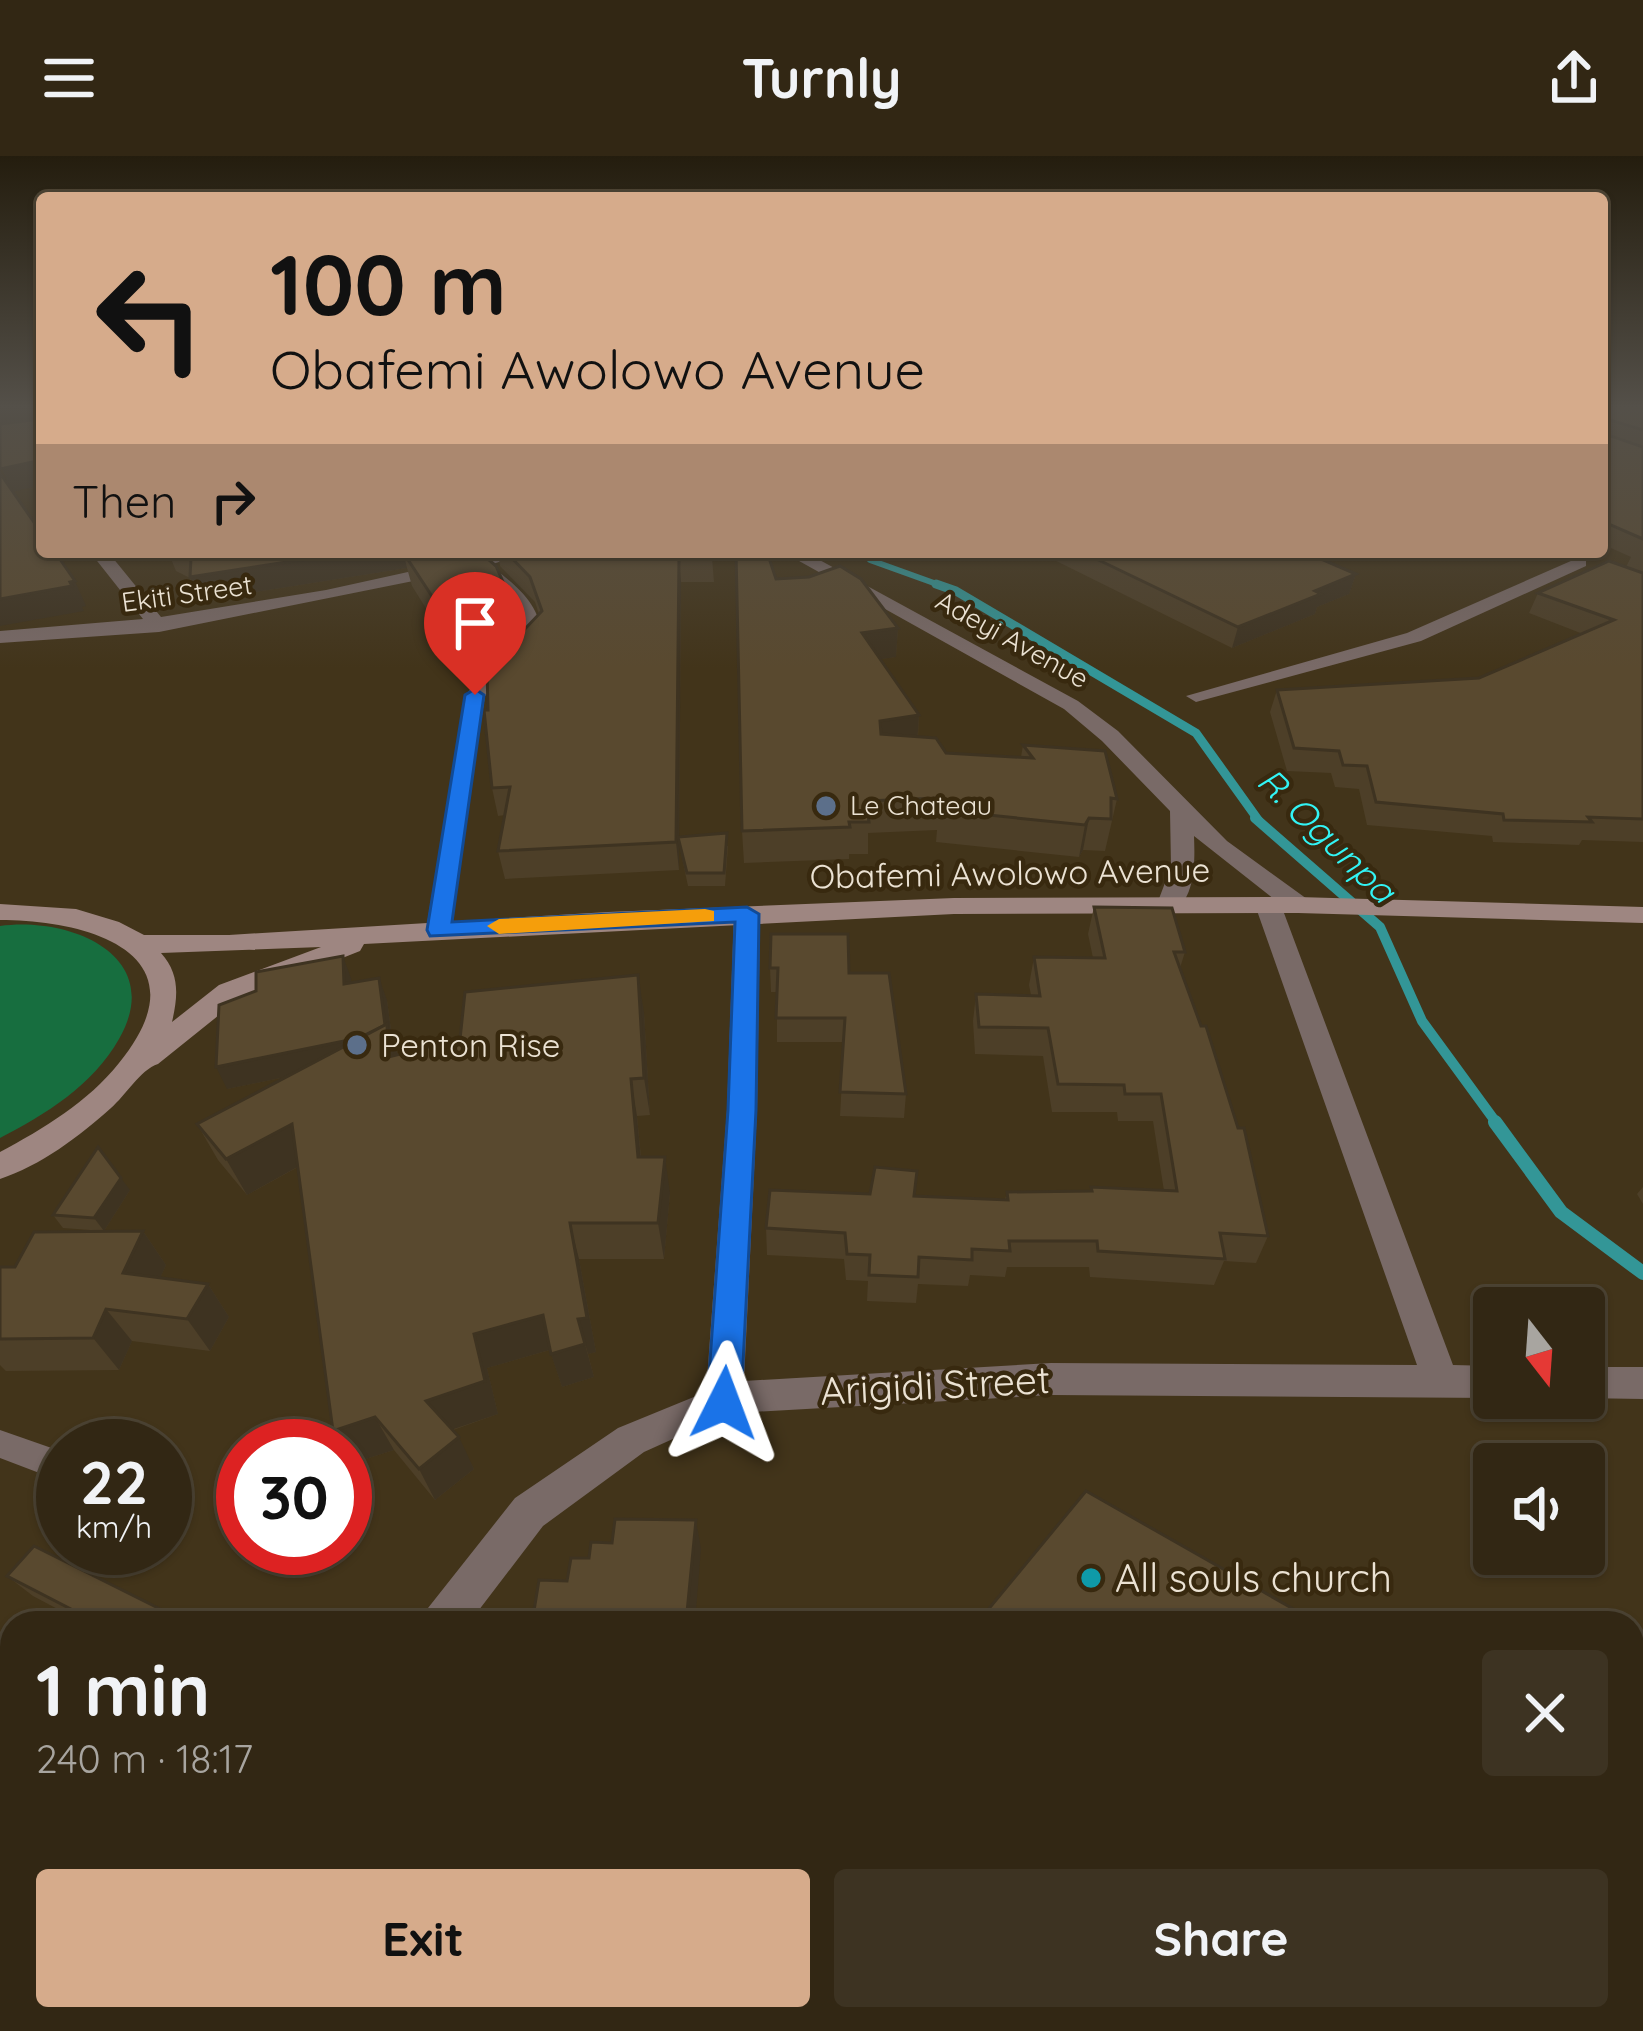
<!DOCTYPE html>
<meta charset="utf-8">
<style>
body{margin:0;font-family:Quicksand,sans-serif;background:#3d3322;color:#f1f3f6;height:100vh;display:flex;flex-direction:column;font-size:45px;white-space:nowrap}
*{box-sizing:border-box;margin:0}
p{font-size:39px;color:#a8a5a0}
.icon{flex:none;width:66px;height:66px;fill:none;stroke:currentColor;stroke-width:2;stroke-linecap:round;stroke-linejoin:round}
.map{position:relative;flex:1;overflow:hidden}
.details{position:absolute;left:0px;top:1455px;width:1644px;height:420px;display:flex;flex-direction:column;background:#322714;border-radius:36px 36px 0 0;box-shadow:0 3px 9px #0004,0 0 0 3px #4d4434}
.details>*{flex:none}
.guide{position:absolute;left:36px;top:36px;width:1572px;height:366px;border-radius:12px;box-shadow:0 3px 9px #0004,0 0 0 3px #4d4434;background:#d6ab8b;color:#111;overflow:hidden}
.needle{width:78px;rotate:163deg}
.tools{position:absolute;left:1473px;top:1131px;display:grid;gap:24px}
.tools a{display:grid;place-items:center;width:132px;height:132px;border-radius:12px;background:#322714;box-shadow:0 3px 9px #0004,0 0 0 3px #4d4434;font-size:60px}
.speed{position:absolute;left:36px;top:1263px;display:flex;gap:24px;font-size:60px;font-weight:700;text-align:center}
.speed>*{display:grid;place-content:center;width:156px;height:156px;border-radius:50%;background:#322714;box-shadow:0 3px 9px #0004,0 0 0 3px #4d4434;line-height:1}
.speed small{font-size:30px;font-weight:400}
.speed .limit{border:18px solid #d22;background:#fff;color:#111}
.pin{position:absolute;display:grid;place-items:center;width:102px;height:102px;color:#fff;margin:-123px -51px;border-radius:50% 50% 50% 0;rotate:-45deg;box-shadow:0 0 12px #0007}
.pin .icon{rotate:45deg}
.me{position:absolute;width:132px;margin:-66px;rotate:3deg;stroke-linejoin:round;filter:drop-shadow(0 0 9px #0008)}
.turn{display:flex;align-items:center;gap:42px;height:252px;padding:0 36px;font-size:54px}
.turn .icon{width:156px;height:156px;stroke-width:2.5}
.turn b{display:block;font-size:84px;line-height:102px}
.then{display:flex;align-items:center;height:114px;padding:0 36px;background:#0003;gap:24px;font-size:45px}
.round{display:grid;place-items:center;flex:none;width:126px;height:126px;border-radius:12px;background:#3d3322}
.summary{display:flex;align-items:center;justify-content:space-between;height:204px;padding:0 36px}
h1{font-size:72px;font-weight:700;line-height:90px}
.primary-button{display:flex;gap:24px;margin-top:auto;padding:24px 36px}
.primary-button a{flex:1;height:138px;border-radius:12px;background:#d6ab8b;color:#111;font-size:48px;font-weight:700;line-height:138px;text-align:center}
.primary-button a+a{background:#3d3322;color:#f1f3f6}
header{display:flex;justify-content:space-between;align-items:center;height:156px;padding:0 36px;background:#322714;font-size:54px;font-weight:700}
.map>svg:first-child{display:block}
</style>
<header><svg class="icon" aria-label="menu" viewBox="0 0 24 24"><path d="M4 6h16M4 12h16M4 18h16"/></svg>Turnly<svg class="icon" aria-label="share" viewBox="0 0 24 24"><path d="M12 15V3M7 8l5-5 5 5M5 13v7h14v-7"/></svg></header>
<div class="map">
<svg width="1643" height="1875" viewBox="0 0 1643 1875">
<rect width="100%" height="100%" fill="#42341a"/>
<path fill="#176e3f" d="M 0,770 C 69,760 167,799 119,883 C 93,929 45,959 0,982 Z"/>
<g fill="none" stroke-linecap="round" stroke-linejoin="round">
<polyline stroke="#339697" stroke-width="6" points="864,396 870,404 945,431"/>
<polyline stroke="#339697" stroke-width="9" points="936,428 956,435 1196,577 1259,665"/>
<polyline stroke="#339697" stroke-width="10" points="1255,662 1380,771 1422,865 1498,969"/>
<polyline stroke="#339697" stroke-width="14" points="1495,966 1561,1056 1643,1117"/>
<g fill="#796a67" fill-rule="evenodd">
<polygon points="0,1274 63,1296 63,1326 0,1302"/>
<polygon points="957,1863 1010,1863 1015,1875 962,1875"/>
<polygon points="1433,1863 1508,1863 1503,1875 1428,1875"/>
</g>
<g fill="#796a67" fill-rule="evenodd">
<path d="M 90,396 L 108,396 L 161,461 L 326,434 L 499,396 L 529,396 L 490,409 C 515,429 540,447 542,481 L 485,540 L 448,780 L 430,780 L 426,774 L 465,539 L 522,480 C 521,447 496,432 473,413 L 159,476 L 0,487 L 0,475 L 143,463 Z"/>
<polygon points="1580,401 1586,402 1586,410 1421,485 1196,546 1186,540 1407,477"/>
<polygon points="1268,741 1281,749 1453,1209 1494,1210 1495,1242 1051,1239 752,1256 695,1273 644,1296 543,1370 469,1467 422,1467 428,1452 515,1342 618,1272 706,1236 727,954 734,758 747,750 760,758 757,954 744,1225 1051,1207 1417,1209 1255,749"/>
<polygon points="1584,1211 1643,1211 1643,1243 1580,1242 1584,1242"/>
<polygon points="251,1863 303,1863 299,1875 247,1875"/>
</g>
<path fill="#796a67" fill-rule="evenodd" d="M 783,396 L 805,396 L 1078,545 L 1118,575 L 1227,685 L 1307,743 L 1311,749 L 1307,755 L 1289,755 L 1194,680 C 1195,704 1196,747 1170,756 L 1161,754 L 1157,748 L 1171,711 L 1170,655 L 1102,585 L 1064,553 Z"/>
<path fill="#9e8681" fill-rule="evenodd" d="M 1298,741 L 1643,751 L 1643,767 L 1298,757 L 954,758 L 364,788 L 360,795 L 239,843 L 158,908 C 140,914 126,939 111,952 C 80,980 40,1010 0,1023 L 0,996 C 43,973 88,946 119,907 C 207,799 91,764 0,764 L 0,748 L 76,753 L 119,766 L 144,779 L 229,779 L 608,756 L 954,742 ZM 321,791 L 219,829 L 172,866 C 178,840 180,818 161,797 Z"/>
</g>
<g fill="#4d3f28">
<polygon points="1602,249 1643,249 1643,686 1582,684 1579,689 1493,686 1492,680 1367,669 1359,633 1335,631 1331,617 1287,615 1270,556 1277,534 1479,522 1583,478 1529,457 1538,437 1626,411 1631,401 1602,388"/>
<polygon points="168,396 486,396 480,396 517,478 491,506 486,481 449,489 412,430 407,412 199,445 190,422 176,415"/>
<polygon points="498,396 712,401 714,426 681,426 679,681 728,690 725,730 688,730 679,688 679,714 505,723 498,695 505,659 498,660 492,632 488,554 539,458 535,446 500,410"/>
<polygon points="1038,396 1305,396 1356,418 1349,438 1317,451 1315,458 1232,492"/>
<polygon points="1423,396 1461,396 1443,404"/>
<polygon points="776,423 898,472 896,501 880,503 919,559 918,581 946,597 1021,601 1023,589 1117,643 1105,695 1083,694 1079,701 936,686 937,674 868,677 868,698 849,698 849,703 744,707 742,675"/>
<polygon points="1094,751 1185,796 1180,812 1268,1080 1256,1107 1224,1105 1214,1129 1090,1121 1089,1111 1007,1111 1005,1121 970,1119 968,1130 918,1128 916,1147 867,1145 868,1125 846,1124 844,1103 767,1099 766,1072 915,1040 1005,1044 1007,1036 1090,1035 1091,1031 1164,1035 1153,965 1118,965 1117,956 1052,956 1043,900 975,898 973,865 976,838 1031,839 1029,829 1034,801 1093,802 1088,778"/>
<polygon points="770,812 849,817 906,938 904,962 840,960 844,886 777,886 777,836 771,836"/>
<polygon points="351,822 351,826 387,844 392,881 398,899 644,856 650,959 637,960 641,1001 670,1037 664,1103 579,1103 596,1196 588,1198 594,1221 562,1231 550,1194 487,1212 498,1258 453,1274 474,1313 435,1344 394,1294 353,1307 345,1290 342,1290 333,1275 298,1011 247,1039 218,1004 197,968 286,921 227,933"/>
<polygon points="1643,1031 1643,1048 1637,1038"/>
<polygon points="130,1034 104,1075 63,1072 53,1059"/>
<polygon points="143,1075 166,1109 160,1122 208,1128 229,1161 210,1195 132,1185 119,1214 6,1215 0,1209 0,1111 15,1111"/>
<polygon points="7,1420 164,1455 177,1467 84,1467 33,1440"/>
<polygon points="0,1481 12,1483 12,1592 0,1590"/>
<polygon points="12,1655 12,1804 0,1804 0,1656"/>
</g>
<g fill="#3e3321">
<polygon points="36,249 42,263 0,274 0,252"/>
<polygon points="42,304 42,329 12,336 2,313"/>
<polygon points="352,396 459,396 403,396 407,412 199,445 190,421"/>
<polygon points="1446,396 1461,396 1443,404"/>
<polygon points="679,402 681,426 679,714 676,686"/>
<polygon points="1356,418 1349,438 1317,451 1315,458 1232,492 1238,471 1315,435"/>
<polygon points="75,425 86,450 82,451 84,455 0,470 0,443"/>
<polygon points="511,444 517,478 491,506 486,481 449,489 441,454 483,446"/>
<polygon points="898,472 896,501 861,506 862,477"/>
<polygon points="919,559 917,590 879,595 880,565"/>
<polygon points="1089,662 1083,694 1079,701 1085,669"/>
<polygon points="343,800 351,822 353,850 344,828"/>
<polygon points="638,819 644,856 650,959 644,922"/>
<polygon points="379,822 387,844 392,881 400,905 388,900 227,933 216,911"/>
<polygon points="631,923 637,960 644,1037 638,1001"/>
<polygon points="292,968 310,1004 247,1039 226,1003"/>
<polygon points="665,1001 670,1037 664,1103 658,1067"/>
<polygon points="121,1022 130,1034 104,1075 94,1062"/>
<polygon points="570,1067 579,1103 596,1196 588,1198 578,1163"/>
<polygon points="143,1075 166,1109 148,1149 123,1117"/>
<polygon points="208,1128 229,1161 210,1195 187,1163"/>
<polygon points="106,1153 132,1185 119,1214 93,1182"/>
<polygon points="543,1159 553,1193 487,1212 498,1258 442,1277 426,1245 474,1178"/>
<polygon points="585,1188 594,1221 562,1231 551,1198"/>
<polygon points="375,1261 394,1294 353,1307 345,1294 345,1290 342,1290 333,1275"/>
<polygon points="459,1281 474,1313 435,1344 419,1313"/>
<polygon points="696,1364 701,1393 695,1467 686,1467"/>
<polygon points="164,1455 177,1467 154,1467"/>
<polygon points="12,1553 12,1588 0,1581 0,1574"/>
<polygon points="799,1863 803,1863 801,1875 796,1875"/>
</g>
<g fill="#59492f" stroke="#3e3321" stroke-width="3">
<polygon points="36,249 42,249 42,304 0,313 0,268 33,264"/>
<polygon points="1602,249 1643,249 1643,274 1607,263 1608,279 1643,291 1643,383 1602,365"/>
<polygon points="0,317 42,378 42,396 55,396 75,425 70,426 72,430 0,443"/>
<polygon points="178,396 352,396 190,421 191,402"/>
<polygon points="403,396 480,396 496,410 511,444 484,470 483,446 441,454"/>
<polygon points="506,396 710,396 712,401 679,402 676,686 498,695 510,631 492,632 484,554 488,554 487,513 542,455 530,421"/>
<polygon points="736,396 767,396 776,423 809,421 840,410 861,423 898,472 862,477 919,559 880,565 881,578 936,582 946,597 1033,602 1023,589 1105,595 1117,643 1111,642 1111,663 1089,662 1085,669 939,654 939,642 866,645 869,666 849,666 850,671 742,675"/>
<polygon points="1082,396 1305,396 1356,418 1315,435 1321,438 1238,471"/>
<polygon points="1609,405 1643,417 1643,663 1588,661 1592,666 1504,664 1503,658 1376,646 1367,610 1343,609 1339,595 1294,592 1277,534 1479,522 1614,464 1538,437"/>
<polygon points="727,677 724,717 687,717 678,681"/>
<polygon points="1094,751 1172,752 1185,796 1174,796 1201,870 1206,870 1238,972 1244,972 1268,1080 1220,1077 1225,1103 1098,1095 1097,1085 1009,1085 1010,1095 972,1093 972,1104 919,1101 918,1121 869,1119 870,1099 847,1098 845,1077 766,1072 770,1034 870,1038 875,1011 917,1015 914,1040 1008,1044 1007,1036 1092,1035 1091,1031 1177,1035 1161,938 1125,938 1124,929 1058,928 1048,872 979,871 976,838 1040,840 1034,801 1105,802"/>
<polygon points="771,778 848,778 849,817 889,817 906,938 840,936 845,862 776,862 778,812 770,812"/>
<polygon points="343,800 344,828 379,822 385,869 359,882 216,911 219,849 256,835 256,816"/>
<polygon points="638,819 644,922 631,923 638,1001 665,1001 658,1067 570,1067 587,1162 578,1163 585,1188 551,1198 543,1159 474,1178 485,1225 426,1245 459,1281 419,1313 375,1261 333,1275 292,968 226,1003 197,968 387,868 388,901 460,883 465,836"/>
<polygon points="98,991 121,1022 94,1062 53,1059"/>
<polygon points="143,1075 123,1117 208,1128 187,1163 106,1153 93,1182 0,1183 0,1111 15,1111 34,1076"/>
<polygon points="1086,1335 1318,1467 977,1467"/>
<polygon points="615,1363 696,1364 686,1467 532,1467 539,1424 567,1425 571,1402 589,1402 591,1386 612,1387"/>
<polygon points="34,1390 164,1455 154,1467 98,1467 7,1420"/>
<polygon points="0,1481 12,1483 12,1553 0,1574"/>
<polygon points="12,1655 12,1794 0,1794 0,1656"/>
<polygon points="479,1863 799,1863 796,1875 475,1875"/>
</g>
<linearGradient id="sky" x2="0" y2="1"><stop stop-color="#241d0e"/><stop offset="0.49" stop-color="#545049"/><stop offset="1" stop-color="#545049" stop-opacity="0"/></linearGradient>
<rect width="1643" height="512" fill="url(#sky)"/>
<polygon fill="#1a73e8" stroke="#114b97" stroke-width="3" points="475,533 484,539 452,766 747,751 759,758 756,954 741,1247 736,1258 724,1262 712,1258 707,1247 728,954 735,766 430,780 427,774 465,539"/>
<polygon fill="#f59e0b" points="705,753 714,755 714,765 499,778 487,770 499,763"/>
<g fill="#5c6f8a" stroke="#38290f" stroke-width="4.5">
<circle cx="826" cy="650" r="12"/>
<circle cx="357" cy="889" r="12"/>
</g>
<circle fill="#0f9aa8" stroke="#38290f" stroke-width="4.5" cx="1091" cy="1422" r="12"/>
<g text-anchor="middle" stroke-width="9" stroke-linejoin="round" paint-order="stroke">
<g font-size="27" fill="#ebe2d3" stroke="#38290f">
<text transform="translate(187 438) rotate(-8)" y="9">Ekiti Street</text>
<text transform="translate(1012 484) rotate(29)" y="9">Adeyi Avenue</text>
</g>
<g font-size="27" fill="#ebe2d3" stroke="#38290f" text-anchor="start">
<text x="850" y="659">Le Chateau</text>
</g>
<g font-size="33" fill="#ebe2d3" stroke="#38290f">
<text transform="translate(1010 717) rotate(-1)" y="12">Obafemi Awolowo Avenue</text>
</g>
<g font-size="33" fill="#ebe2d3" stroke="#38290f" text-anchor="start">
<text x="381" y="901">Penton Rise</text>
</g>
<g font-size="36" font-style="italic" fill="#32f4f5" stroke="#38290f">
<text transform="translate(1327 679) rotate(44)" y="13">R. Ogunpa</text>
</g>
<g font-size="39" fill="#ebe2d3" stroke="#38290f">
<text transform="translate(935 1229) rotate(-3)" y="14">Arigidi Street</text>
</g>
<g font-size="39" fill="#ebe2d3" stroke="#38290f" text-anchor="start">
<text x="1115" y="1436">All souls church</text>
</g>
</g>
</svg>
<div class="tools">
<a><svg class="needle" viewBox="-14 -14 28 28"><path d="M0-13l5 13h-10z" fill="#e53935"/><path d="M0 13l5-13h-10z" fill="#a8a5a0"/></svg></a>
<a><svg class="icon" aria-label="sound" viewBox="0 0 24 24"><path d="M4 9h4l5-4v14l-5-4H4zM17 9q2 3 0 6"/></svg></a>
</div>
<div class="speed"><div>22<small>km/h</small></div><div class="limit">30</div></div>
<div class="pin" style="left:475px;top:539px;background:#d93025"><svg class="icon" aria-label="arrive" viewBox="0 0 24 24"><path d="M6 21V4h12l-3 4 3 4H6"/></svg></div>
<svg class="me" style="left:724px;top:1247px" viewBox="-20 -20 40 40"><path d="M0-17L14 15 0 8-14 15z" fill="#1a73e8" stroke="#fff" stroke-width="4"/></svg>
<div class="guide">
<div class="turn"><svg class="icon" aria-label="left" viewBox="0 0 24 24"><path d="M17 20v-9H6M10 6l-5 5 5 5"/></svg><div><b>100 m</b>Obafemi Awolowo Avenue</div></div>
<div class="then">Then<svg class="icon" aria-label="right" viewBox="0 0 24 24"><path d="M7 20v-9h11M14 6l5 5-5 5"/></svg></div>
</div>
<section class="details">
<div class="summary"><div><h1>1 min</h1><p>240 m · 18:17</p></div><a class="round"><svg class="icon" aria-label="close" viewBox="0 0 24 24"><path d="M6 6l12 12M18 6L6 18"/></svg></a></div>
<div class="primary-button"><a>Exit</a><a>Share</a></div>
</section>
</div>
